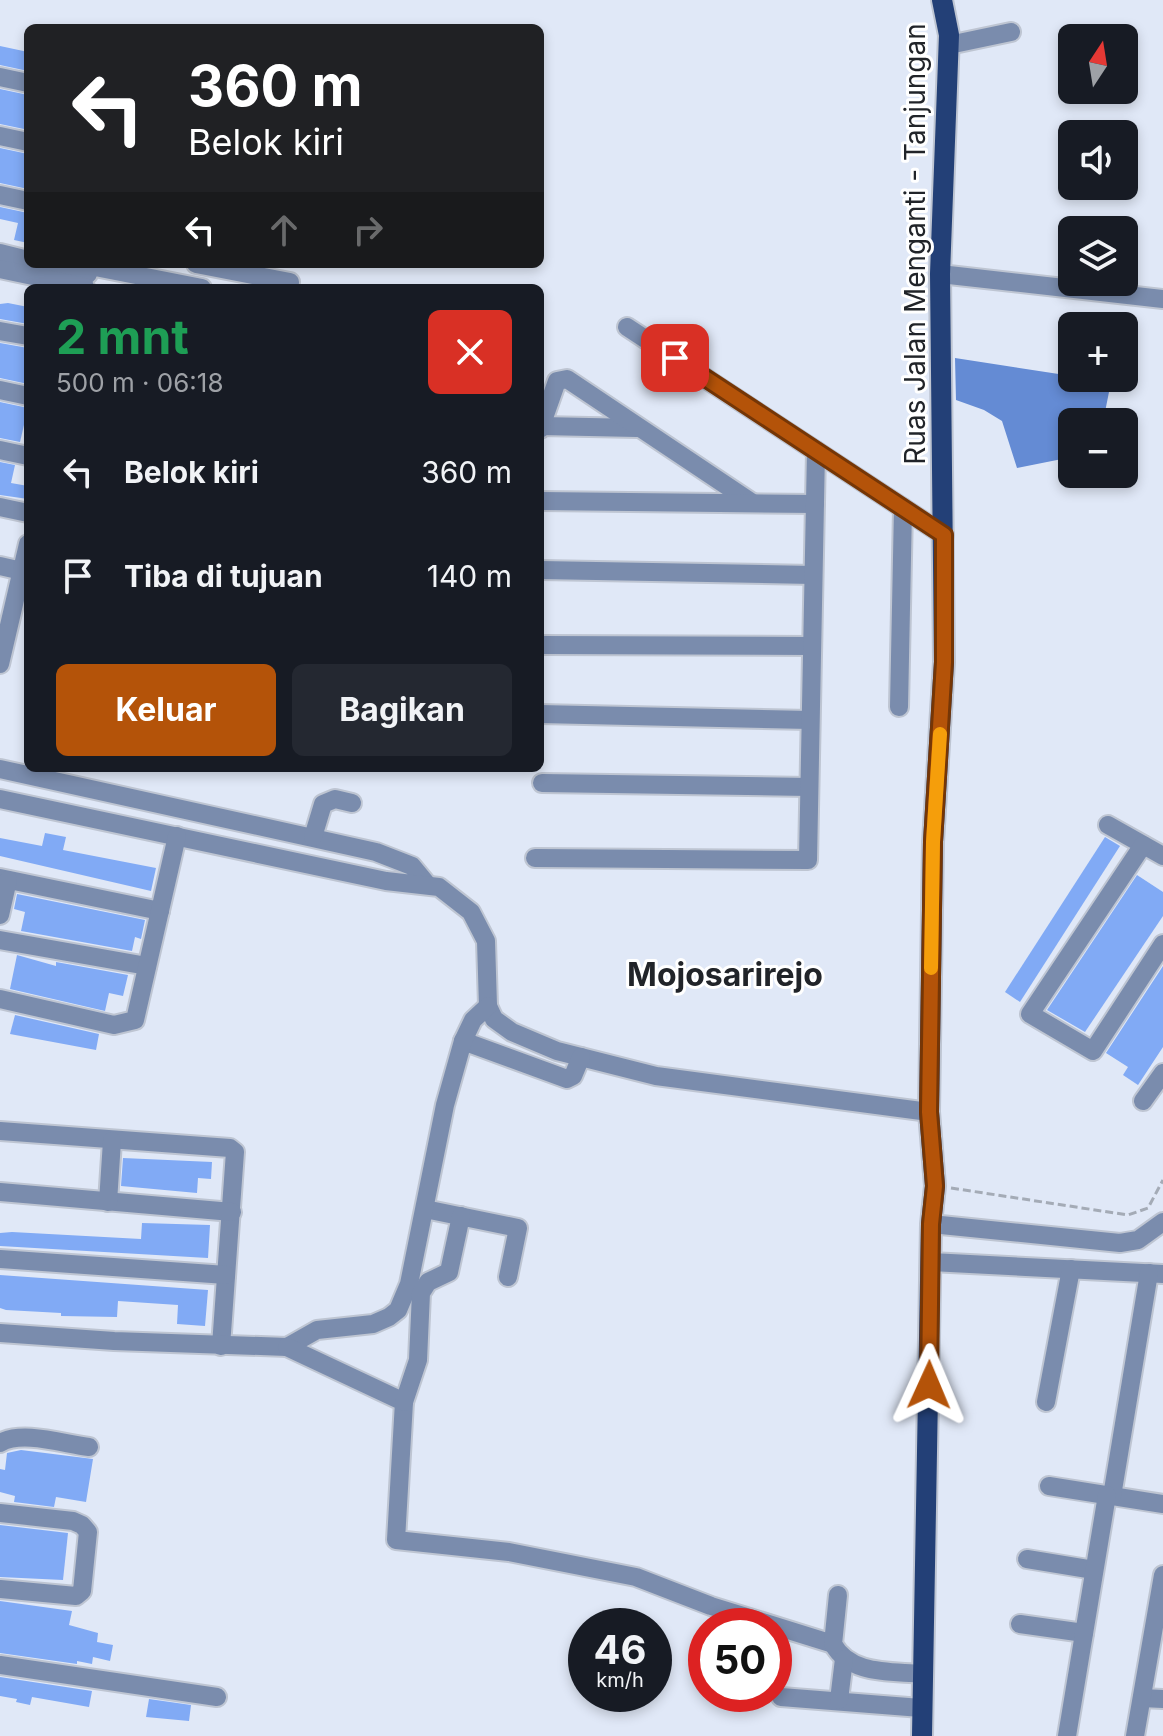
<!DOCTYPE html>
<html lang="id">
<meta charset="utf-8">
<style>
body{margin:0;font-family:Inter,sans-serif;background:#242831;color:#f1f3f6;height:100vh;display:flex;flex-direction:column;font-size:30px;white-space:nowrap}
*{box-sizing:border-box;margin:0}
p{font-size:26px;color:#9ea1a6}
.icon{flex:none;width:44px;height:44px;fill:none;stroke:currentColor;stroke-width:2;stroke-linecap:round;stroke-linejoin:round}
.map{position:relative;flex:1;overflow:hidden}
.panel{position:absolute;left:24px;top:284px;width:520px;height:488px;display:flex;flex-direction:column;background:#171b24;border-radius:12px;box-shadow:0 4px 12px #0003}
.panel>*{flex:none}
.guide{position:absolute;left:24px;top:24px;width:520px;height:244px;border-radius:12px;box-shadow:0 4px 12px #0003;background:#202124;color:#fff;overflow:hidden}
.needle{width:52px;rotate:12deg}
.fabs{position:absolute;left:1058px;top:24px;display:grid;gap:16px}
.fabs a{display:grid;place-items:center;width:80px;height:80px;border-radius:12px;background:#171b24;box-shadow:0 4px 12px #0003;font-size:40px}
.speed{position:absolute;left:568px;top:1608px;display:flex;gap:16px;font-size:40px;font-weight:700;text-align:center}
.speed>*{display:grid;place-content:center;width:104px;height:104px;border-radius:50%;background:#171b24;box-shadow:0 4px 12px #0003;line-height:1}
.speed small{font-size:20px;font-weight:400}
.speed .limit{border:12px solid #d22;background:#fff;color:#111}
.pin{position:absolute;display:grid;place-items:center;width:68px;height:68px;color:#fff;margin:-34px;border-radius:16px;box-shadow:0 4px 12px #0006}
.me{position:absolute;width:88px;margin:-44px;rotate:1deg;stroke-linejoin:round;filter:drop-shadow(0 0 6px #0008)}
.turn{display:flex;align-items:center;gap:28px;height:168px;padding:0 32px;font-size:36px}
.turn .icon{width:104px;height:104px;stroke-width:2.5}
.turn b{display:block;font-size:56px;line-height:68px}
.lanes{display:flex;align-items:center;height:76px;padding:0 32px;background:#0003;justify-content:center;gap:40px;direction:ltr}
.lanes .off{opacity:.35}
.round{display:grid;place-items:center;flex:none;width:84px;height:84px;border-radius:12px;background:#242831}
.overview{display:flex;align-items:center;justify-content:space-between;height:136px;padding:0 32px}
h1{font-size:48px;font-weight:700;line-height:60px;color:#1e9e55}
.button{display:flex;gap:16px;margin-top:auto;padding:16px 32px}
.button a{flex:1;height:92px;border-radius:12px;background:#b45309;color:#fff;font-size:32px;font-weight:700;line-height:92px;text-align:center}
.button a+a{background:#242831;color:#f1f3f6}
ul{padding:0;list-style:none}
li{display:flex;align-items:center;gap:24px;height:104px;padding:0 32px}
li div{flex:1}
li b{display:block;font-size:30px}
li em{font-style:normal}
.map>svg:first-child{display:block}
</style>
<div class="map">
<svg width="1163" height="1736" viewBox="0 0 1163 1736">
<rect width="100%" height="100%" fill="#e0e8f7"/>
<polygon fill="#648bd4" points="955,358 1111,382 1103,422 1072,422 1072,457 1017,468 1002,421 984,410 956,400"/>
<g fill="#81aaf5">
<polygon points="0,46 28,52 28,71 0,65"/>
<polygon points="0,89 28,95 24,129 0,124"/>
<polygon points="0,148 28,154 25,173 28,174 28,189 0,183"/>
<polygon points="0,207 28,213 28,243 14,240 18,223 0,219"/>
<polygon points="8,303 28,307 28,324 0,319 0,304"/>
<polygon points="0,343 28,348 28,384 0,378"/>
<polygon points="0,402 28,408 20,442 0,438"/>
<polygon points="0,462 15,465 11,483 28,486 28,499 0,495"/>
<polygon points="45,833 66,837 63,850 156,868 151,891 0,856 0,838 42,846"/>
<polygon points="1105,837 1120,846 1020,1002 1005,992"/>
<polygon points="1137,875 1163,892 1163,916 1085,1032 1047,1010"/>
<polygon points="17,894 145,920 141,939 135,937 132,951 21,931 25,912 14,909"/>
<polygon points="17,955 56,966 56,962 128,975 123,996 109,993 105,1011 10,989"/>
<polygon points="1163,966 1163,1047 1138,1085 1123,1075 1128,1067 1106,1053"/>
<polygon points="15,1015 99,1034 96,1050 10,1034"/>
<polygon points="123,1158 212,1162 211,1179 198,1178 197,1193 121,1186"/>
<polygon points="142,1223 210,1225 208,1258 0,1246 0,1233 12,1232 141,1239"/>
<polygon points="0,1275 208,1290 205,1326 177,1324 178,1305 118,1301 117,1317 61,1316 61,1313 6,1310 0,1308"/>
<polygon points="21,1450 93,1459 86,1502 56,1497 54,1507 14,1502 15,1496 0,1492 0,1469 5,1470 7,1453"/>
<polygon points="0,1525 68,1533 63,1580 0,1577"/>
<polygon points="0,1601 72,1611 69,1625 98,1633 97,1642 113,1645 110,1661 93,1657 92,1664 77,1661 77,1664 0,1653"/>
<polygon points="0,1677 92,1691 89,1707 32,1697 30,1705 16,1702 17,1699 0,1696"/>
<polygon points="149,1699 191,1705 189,1721 146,1717"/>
</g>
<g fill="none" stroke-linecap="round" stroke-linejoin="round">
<defs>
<g id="minor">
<polyline points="949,45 1011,32"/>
<polyline points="0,77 28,83"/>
<polyline points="0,136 28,142"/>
<polyline points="0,195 28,201"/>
<polyline points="0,253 28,260"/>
<polyline points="46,264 88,274"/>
<polyline points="196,264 290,282"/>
<polyline points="90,266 202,288"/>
<polyline points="0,269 85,287"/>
<polyline points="940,274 1163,299"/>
<polyline points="627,327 944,535"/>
<polyline points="0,331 28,336"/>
<polyline points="0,390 28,396"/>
<polyline points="541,426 637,428"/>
<polyline points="540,429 557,381 567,379 751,502"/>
<polyline points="0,450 28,456"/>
<polyline points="540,501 815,504"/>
<polyline points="0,507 28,513"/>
<polyline points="0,566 22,571"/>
<polyline points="540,570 813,575"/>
<polyline points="540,645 812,646"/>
<polyline points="0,664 28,544"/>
<polyline points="899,707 903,508"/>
<polyline points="540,714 810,720"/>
<polyline points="0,769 376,852 412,866 426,883"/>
<polyline points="542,783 809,787"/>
<polyline points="0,799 386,881 439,887 471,912 486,941 488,1006 494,1019 512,1032 557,1051 656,1076 929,1112"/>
<polyline points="1108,825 1163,856"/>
<polyline points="313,837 323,804 335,799 352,803"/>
<polyline points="1143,845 1030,1014 1093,1051 1163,944"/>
<polyline points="535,858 808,860 816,451"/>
<polyline points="0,878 160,911"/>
<polyline points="0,915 8,880"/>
<polyline points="0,940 147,966"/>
<polyline points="0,999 114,1025 135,1020 177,836"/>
<polyline points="463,1041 567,1079 573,1076 581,1057"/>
<polyline points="1143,1101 1163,1073"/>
<polyline points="0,1131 230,1148 235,1152 221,1346"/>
<polyline points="0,1192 232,1212"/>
<polyline points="108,1202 112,1141"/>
<polyline points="425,1209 518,1228 508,1277"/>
<polyline points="931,1224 1120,1243 1138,1240 1163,1222"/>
<polyline points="0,1259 226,1275"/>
<polyline points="931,1262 1163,1274"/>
<polyline points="0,1333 114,1341 287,1347 317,1330 373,1324 389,1317 398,1310 409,1284 445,1105 463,1041 473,1020 488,1006"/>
<polyline points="287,1347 404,1402 396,1540 509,1552 636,1577 711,1606 833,1644"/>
<polyline points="404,1402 418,1360 421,1293 428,1282 449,1272 461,1216"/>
<polyline points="1046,1402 1071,1269"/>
<path d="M 0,1443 C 22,1430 64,1444 89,1447"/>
<polyline points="1049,1486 1163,1504"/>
<polyline points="1112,1496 1149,1273"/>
<polyline points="0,1513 73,1521 82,1525 88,1532 82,1591 76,1596 0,1589"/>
<polyline points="1027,1559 1094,1570"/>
<path d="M 838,1595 L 833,1644 C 850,1675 890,1671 921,1674"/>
<polyline points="1020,1624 1084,1633"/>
<polyline points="0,1665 217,1697"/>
<polyline points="781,1697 921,1708"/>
<polyline points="1142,1698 1163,1699"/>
<polyline points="839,1700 844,1659"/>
<polyline points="1067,1736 1107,1495"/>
<polyline points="1135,1736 1163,1575"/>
</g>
<polyline id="major" points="922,1736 931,1224 935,1186 929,1112 933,842 944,662 940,274 949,35 942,0"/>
</defs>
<use href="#minor" stroke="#bec5d2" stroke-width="22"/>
<use href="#major" stroke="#bec5d2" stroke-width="24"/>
<polyline stroke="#a4abb6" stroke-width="3" stroke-dasharray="8 4" stroke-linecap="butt" points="951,1188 1128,1215 1148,1208 1163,1180"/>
<use href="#minor" stroke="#7a8cad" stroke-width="18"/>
<use href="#major" stroke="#234077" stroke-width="20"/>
</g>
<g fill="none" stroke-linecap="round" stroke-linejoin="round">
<defs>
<polyline id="route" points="675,358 944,535 944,662 933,842 929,1112 935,1186 931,1224 929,1385"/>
</defs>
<use href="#route" stroke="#753606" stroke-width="20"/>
<use href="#route" stroke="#b45309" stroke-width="14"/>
<polyline stroke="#f59e0b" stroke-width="14" points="931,968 933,842 940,734"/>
</g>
<g text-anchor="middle" stroke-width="6" stroke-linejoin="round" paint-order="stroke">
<g font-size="28" fill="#212429" stroke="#fff">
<text transform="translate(915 244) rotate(-90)" y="10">Ruas Jalan Menganti - Tanjungan</text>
</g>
<g font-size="32" font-weight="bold" fill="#212429" stroke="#fff">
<text x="725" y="986">Mojosarirejo</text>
</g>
</g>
</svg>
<div class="fabs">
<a><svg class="needle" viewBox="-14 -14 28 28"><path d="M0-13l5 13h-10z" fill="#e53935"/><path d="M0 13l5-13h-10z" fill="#9ea1a6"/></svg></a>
<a><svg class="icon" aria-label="sound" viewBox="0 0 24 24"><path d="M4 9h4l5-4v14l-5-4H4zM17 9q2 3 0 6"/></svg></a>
<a><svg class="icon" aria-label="layers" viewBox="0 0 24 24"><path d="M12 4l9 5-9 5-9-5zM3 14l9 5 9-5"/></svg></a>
<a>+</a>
<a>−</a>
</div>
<div class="speed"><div>46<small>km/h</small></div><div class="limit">50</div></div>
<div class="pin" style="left:675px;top:358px;background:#d93025"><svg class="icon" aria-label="arrive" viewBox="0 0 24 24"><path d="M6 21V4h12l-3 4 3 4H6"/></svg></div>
<svg class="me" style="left:929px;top:1385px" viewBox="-20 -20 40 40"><path d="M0-17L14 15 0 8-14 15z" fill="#b45309" stroke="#fff" stroke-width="4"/></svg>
<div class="guide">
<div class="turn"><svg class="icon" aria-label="left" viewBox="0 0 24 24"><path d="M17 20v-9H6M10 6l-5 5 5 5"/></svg><div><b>360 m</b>Belok kiri</div></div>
<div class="lanes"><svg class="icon" aria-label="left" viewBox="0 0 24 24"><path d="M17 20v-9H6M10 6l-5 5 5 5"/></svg><svg class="icon off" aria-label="ahead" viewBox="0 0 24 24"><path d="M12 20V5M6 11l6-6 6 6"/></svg><svg class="icon off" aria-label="right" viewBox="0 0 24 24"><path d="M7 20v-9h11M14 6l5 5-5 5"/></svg></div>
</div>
<section class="panel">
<div class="overview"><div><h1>2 mnt</h1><p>500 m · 06:18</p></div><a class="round" style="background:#d93025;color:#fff"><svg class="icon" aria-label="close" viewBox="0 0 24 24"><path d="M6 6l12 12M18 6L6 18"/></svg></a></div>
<ul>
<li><svg class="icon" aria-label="left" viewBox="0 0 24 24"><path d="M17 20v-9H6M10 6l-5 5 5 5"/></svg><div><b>Belok kiri</b></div><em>360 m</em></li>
<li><svg class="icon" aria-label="arrive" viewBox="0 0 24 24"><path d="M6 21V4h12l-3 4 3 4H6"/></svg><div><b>Tiba di tujuan</b></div><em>140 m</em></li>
</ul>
<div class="button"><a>Keluar</a><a>Bagikan</a></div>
</section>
</div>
